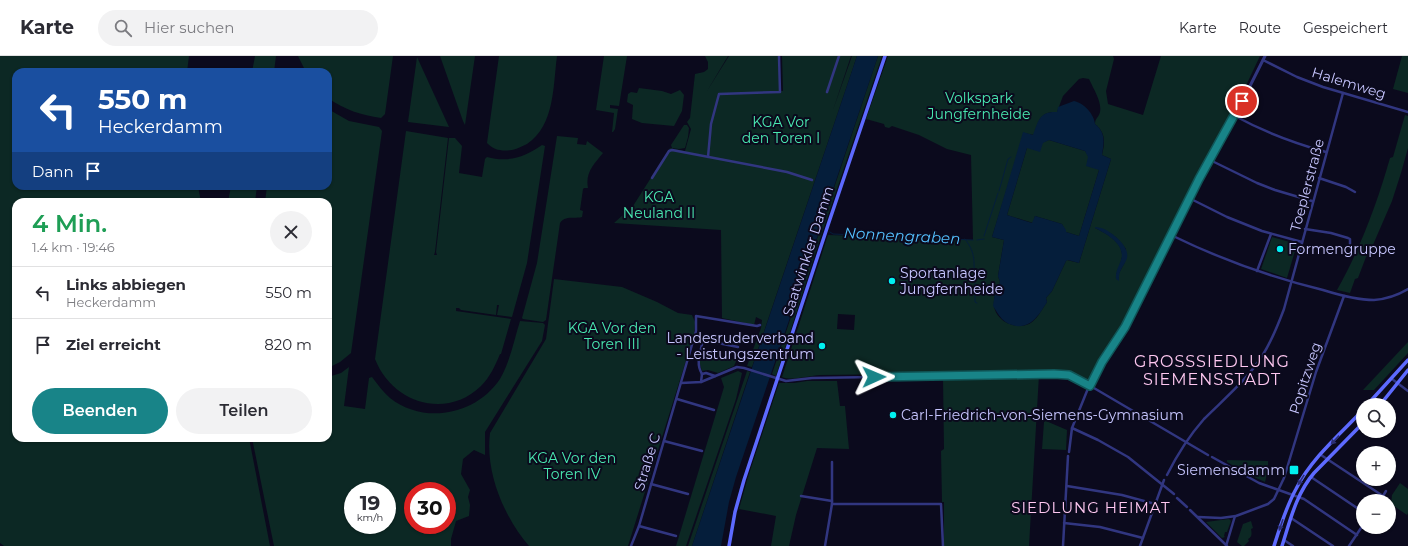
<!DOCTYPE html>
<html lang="de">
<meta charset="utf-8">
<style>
body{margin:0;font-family:Montserrat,sans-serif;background:#f2f2f3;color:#2b2b33;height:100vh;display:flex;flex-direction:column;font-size:15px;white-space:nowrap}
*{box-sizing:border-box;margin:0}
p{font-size:13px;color:#7c7c81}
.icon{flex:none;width:22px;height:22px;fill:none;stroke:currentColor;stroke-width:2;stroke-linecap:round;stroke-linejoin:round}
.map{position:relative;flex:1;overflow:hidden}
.side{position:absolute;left:12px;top:142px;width:320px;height:244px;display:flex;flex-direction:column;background:#fff;border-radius:12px;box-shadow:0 1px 3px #0004}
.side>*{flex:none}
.hud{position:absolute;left:12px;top:12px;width:320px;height:122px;border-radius:12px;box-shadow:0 1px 3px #0004;background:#1a4fa0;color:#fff;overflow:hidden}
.tools{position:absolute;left:1356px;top:342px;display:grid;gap:8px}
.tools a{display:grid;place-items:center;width:40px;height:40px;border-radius:50%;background:#fff;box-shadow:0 1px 3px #0004;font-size:20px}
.speed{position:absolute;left:344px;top:426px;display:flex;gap:8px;font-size:20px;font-weight:700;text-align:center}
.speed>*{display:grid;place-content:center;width:52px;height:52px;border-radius:50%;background:#fff;box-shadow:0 1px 3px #0004;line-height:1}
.speed small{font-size:10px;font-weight:400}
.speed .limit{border:6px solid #d22;background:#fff;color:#111}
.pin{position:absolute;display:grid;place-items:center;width:34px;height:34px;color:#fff;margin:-17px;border:2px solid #fff;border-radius:50%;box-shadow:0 1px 4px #0007}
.me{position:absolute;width:44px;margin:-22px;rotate:89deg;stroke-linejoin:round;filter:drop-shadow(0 0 3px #0008)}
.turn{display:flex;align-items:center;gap:14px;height:84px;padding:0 20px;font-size:18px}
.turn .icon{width:52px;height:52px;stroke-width:2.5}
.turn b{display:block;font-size:28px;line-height:34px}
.then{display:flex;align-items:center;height:38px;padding:0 20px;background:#0003;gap:8px;font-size:15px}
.round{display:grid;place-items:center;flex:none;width:42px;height:42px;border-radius:21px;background:#f2f2f3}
.overview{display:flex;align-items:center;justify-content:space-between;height:68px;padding:0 20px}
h1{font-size:24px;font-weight:600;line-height:30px;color:#1e9e55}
.action{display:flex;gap:8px;margin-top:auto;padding:8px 20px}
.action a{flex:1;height:46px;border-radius:24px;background:#188488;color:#fff;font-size:16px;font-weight:600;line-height:46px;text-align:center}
.action a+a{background:#f2f2f3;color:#2b2b33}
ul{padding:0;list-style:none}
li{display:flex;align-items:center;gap:12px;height:52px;padding:0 20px;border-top:1px solid #e1e1e2}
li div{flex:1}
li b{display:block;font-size:15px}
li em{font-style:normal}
header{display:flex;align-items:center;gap:24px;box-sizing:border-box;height:56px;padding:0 20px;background:#fff;border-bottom:1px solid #e1e1e2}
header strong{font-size:19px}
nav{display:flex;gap:22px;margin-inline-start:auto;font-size:14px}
.search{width:280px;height:36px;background:#f2f2f3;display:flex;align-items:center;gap:10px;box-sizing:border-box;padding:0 14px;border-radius:22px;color:#7c7c81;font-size:15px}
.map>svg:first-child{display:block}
</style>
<header>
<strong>Karte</strong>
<div class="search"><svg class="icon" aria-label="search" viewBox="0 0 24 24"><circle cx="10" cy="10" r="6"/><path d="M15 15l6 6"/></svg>Hier suchen</div>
<nav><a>Karte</a><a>Route</a><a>Gespeichert</a></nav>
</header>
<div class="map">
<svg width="1408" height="490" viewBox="0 0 1408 490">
<rect width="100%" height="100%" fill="#0b0a1d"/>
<g fill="#0c2824" fill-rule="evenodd">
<polygon points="0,0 189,0 187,16 16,16 16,130 198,130 201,146 16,146 16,382 249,382 270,490 4,490 0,487"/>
<polygon points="255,0 276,0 274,16 252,16"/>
<path d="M 298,0 L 393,0 L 385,58 L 381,62 C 361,59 345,54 328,42 L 328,16 L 306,16 Z"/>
<polygon points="440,0 475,0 465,69 463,65"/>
<path d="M 499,0 L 557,0 C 553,30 555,69 527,88 C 522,90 517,93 512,94 C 502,95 495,95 487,87 Z"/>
<polygon points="604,0 627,0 619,50 610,49 610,52 618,53 615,73 613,76 612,76 614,57 596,54"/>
<polygon points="705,0 728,0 707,35 729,0 779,0 780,35 783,35 782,0 851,0 833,54 852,0 857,0 752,311 747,310 761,272 762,264 756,261 754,269 722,262 721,174 614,167 633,150 670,92 685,95 691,73 687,66 690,62 695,18 704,16 708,13 708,6"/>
<polygon points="878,0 882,0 819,186 776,320 772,318"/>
<path d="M 888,0 L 1113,0 L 1114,3 L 1106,35 L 1108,48 L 1143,59 L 1161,0 L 1260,0 L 1232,59 L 1194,127 L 1123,270 L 1097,309 L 1089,325 L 1069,318 L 1054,316 L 820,319 C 809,320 791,325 782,321 L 828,179 L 973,184 L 971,99 L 947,93 L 919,79 L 892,70 L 889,72 L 885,71 L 884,68 L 866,63 ZM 1083,22 L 1089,23 L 1090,25 C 1094,34 1102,46 1100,56 C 1099,61 1095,62 1095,68 C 1106,77 1105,86 1102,99 L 1111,103 L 1079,207 L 1067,204 L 1066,205 L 1052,235 L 1046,242 L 1047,246 C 1042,253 1037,264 1029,268 C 1015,274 996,265 994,250 C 993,240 998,234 1000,226 L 998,220 L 1004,184 L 992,181 L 1024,77 L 1034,79 C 1038,66 1040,55 1057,56 L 1063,40 L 1079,23 ZM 1095,172 C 1110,174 1117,181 1126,193 L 1125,206 L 1118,219 L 1119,222 L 1116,219 C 1118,213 1121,207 1122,201 C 1124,187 1106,177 1095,172 ZM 838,258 L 855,259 L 854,274 L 837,273 Z"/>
<polygon points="1402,0 1408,0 1408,37 1393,33"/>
<polygon points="417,1 449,71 408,66"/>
<polygon points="639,32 662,35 671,38 680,34 684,39 682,55 674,70 642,67 632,63 633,49 627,46 628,38 631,36 637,37"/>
<polygon points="328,53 349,65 379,71 382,75 351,297 340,306 328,312 328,146 265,146 267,130 328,130"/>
<path d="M 1405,59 L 1408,60 L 1408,92 L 1401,117 L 1392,145 L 1369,198 L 1366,201 L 1358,222 L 1355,223 L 1350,237 L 1337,234 C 1360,193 1377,148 1390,102 L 1393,101 Z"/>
<polygon points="684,69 687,69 689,72 688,81 685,92 679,93 672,92 671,89"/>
<path d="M 406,75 L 448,82 L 435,196 L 434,199 L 437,199 L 436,196 L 449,82 L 455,82 L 462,90 L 459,117 L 482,121 L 485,103 L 487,101 C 508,107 525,101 542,89 L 545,90 L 527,207 L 512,261 L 497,259 L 499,249 L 497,249 L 496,259 L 461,254 L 459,252 L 456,252 L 456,255 L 511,263 L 501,298 L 500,298 C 495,310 490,321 481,330 C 446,364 392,347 375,303 Z"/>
<path d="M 557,80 L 578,82 L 577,88 L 586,89 L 587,85 L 603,97 C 594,108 585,117 588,132 L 584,132 L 583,133 L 580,154 L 583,155 L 582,161 C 574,163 565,159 560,167 L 546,264 L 543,266 L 523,263 L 522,262 L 537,207 Z"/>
<polygon points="1049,84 1085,95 1099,114 1079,180 1066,176 1062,168 1035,160 1033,167 1007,159 1027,92"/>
<polygon points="231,130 257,130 255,146 228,146"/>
<polygon points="1272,181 1297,188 1287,222 1261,213"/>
<path d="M 554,223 L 622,231 L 657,246 L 678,257 L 692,259 L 695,266 L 694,279 L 628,490 L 529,490 C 504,461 485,416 490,377 L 546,283 Z"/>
<path d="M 520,265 L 543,267 L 545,269 L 542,285 L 485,376 L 485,399 L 474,394 L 463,403 L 461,418 L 470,434 L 468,441 L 470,449 L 469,460 L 456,465 L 451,483 L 451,490 L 274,490 L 252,382 L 328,382 L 328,321 L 341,317 L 349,311 L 344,350 L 365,353 L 369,322 L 372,321 C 378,329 383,336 390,342 C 424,369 476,359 500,323 C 510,306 514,284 520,265 ZM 353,435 L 387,435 L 387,469 L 353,469 ZM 413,435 L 447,435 L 447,469 L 413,469 Z"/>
<polygon points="1408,286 1408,297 1374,334 1363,334"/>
<polygon points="737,303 734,310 718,317 708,314 702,315 699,305"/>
<polygon points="738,315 742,317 736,343 686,490 676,490 724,331 721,322"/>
<polygon points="747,315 750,316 692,490 688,490"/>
<polygon points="1039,319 1029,490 944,490 944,446 942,446 941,395 944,393 943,322"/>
<polygon points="807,325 837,325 840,350 845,350 849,393 817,392 796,459 789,490 771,490 776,460 739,453 748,421 779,327 794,327"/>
<polygon points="1046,365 1067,374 1066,394 1042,393 1044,366"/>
<polygon points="1227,404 1268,405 1268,414 1265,426 1252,420 1227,406"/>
<polygon points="1400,427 1408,433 1408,457 1407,459 1391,448 1392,439"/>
<polygon points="1229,463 1231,465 1227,476 1225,476 1224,480 1225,481 1222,482 1206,466"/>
<path d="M 1251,465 L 1253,472 L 1251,473 C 1252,478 1252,481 1248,483 L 1249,485 L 1244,490 L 1242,490 L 1237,486 L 1243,468 Z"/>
</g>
<g fill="#051e3b" fill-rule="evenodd">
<polygon points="857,0 878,0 821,169 821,171 820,173 736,421 729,446 721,490 692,490"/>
<path d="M 1074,45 C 1084,47 1094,58 1095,68 C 1106,77 1104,86 1102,99 L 1111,103 L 1079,207 L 1068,204 L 1066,205 L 1052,235 L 1046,242 L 1047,246 C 1040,257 1032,272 1016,270 C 1011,269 1006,267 1002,263 C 998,259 996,254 993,250 L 995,237 L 1000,226 L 998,220 L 1004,184 L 992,181 L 1023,76 L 1033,79 C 1038,66 1039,55 1057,56 L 1058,51 ZM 1049,84 L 1085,95 L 1088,101 L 1086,110 L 1099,114 L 1079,180 L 1066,176 L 1066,174 L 1062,168 L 1035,160 L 1032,167 L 1007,159 L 1027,92 L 1040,96 L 1043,87 Z"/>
<path d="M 1095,171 C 1098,171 1102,172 1104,173 C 1113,177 1130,191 1127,202 C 1124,211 1118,214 1119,225 L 1116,223 C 1115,216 1119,210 1121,204 C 1126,189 1107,178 1095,172 Z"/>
</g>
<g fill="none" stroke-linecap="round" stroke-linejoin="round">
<g stroke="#051e3b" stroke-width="1">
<polyline points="999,135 1008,103 1011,101"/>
<polyline points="830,176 833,178 973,184"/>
<polyline points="984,180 998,137"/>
<path d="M 965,183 C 976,197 974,206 974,223"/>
<polyline points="977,184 984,183"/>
<polyline points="975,227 975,246 977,247"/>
</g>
<g stroke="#313680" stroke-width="2.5">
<polyline points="1263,4 1297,21 1323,31 1408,56"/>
<polyline points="827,36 839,0"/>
<path d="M 1235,60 C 1264,76 1294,87 1326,96"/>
<polyline points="708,101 711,68 719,38 780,36 779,0"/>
<polyline points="1210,104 1257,127 1275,134 1312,145"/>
<polyline points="652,122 669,95 672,94 787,116 812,124"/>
<polyline points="1319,122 1346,131 1355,136"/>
<polyline points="1189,142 1227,161 1262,175 1302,186"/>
<polyline points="1305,173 1331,177 1348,182 1350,183 1350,189"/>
<path d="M 1171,179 C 1220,203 1270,221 1323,234 C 1339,239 1356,244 1374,244 C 1386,243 1398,239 1408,233"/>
<polyline points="1257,215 1271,178"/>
<path d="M 702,318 C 695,307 701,295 703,284 L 738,291"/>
<polyline points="702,318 706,317 715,320"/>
<polyline points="1392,323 1408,335"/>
<polyline points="701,326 702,318"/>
<polyline points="681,327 701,326 737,311 744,312 786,325 812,322 1062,318 1074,321 1082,325 1208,399"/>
<polyline points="677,343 714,354"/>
<polyline points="1072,372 1098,384 1128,401 1174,438"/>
<polyline points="664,385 702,395"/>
<polyline points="1069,396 1072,372 1089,330"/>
<polyline points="1321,399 1383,440"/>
<polyline points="1212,401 1259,427 1304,443 1357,479"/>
<path d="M 1167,419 C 1177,399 1189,380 1204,363 C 1224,343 1247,324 1262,300 C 1272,285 1278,269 1284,253 L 1343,37"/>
<polyline points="1311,421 1363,456"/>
<polyline points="651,428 688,438"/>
<polyline points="1067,430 1122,439 1155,448"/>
<polyline points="801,440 832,445"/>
<polyline points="1177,442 1187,451"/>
<polyline points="1380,445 1386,435"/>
<polyline points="832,448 941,448 943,490"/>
<polyline points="1190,454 1227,490"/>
<polyline points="1198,461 1221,462 1236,460 1268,448 1274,443 1284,422 1316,316 1344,240"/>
<polyline points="1291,462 1333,490"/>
<polyline points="1064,467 1100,471 1143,482"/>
<polyline points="639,470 676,480"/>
<polyline points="1284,484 1293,490"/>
<polyline points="631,490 639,470 696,275 696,260 757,270 760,269"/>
<polyline points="825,490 832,448 832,406"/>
<polyline points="1063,490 1068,400"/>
<polyline points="1140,490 1164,424"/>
<polyline points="1226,490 1235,460"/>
<polyline points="1349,490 1363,469"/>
</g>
<polyline stroke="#313680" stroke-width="3" points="1089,330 1099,311 1125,271 1199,123 1235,60 1265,0"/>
<g stroke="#5d6aff" stroke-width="3.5">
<polyline points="1367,349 1408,304"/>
<polyline points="1380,349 1408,314"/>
<polyline points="729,490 735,456 744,424 828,169 885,0"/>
<path d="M 1274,490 C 1280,471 1286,451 1296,433 C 1311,403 1340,378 1363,354"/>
<path d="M 1282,490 C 1290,465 1296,438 1314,417 L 1363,367"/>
</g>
</g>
<defs><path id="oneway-solid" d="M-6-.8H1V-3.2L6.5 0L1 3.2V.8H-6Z"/></defs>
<g fill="#2c3077">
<use href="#oneway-solid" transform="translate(1335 384) rotate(133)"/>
<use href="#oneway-solid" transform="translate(1301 424) rotate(122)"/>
<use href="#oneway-solid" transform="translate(1281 469) rotate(109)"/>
</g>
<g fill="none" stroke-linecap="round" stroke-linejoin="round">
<defs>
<polyline id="route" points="874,321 1054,318 1069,319 1090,330 1102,306 1125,271 1199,123 1242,45"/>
</defs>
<use href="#route" stroke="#105658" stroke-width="10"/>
<use href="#route" stroke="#188488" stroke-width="7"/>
</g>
<g fill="#00f1f1" stroke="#0b0a1d" stroke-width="1.5">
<circle cx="1280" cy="193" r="4"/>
<circle cx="892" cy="225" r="4"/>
<circle cx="822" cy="290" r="4"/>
<circle cx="893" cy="359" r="4"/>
<rect x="1289" y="409" width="10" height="10" rx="2"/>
</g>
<g text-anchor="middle" stroke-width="4" stroke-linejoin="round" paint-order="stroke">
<g font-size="14" fill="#c7c6ff" stroke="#0b0a1d">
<text transform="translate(1349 27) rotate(17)" y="5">Halemweg</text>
<text transform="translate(1307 129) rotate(-75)" y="5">Toeplerstraße</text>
<text transform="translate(808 195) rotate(-72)" y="5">Saatwinkler Damm</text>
<text transform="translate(1305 322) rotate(-72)" y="5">Popitzweg</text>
<text transform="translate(647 406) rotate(-73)" y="5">Straße C</text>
</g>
<g font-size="14" fill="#49e8b0" stroke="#0b0a1d">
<text x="979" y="47">Volkspark<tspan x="979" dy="16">Jungfernheide</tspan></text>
<text x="781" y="71">KGA Vor<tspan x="781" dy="16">den Toren I</tspan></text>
<text x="659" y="146">KGA<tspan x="659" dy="16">Neuland II</tspan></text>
<text x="612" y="277">KGA Vor den<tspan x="612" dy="16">Toren III</tspan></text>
<text x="572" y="407">KGA Vor den<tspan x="572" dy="16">Toren IV</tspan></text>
</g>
<g font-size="14" fill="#c7c6ff" stroke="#0b0a1d" text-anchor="start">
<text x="1288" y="198">Formengruppe</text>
<text x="900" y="222">Sportanlage<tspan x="900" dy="16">Jungfernheide</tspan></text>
<text x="814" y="287" text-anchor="end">Landesruderverband<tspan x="814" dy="16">- Leistungszentrum</tspan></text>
<text x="901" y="364">Carl-Friedrich-von-Siemens-Gymnasium</text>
<text x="1285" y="419" text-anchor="end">Siemensdamm</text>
</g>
<g font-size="15" font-style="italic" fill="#54c1ff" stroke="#0b0a1d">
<text transform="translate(902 180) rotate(3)" y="5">Nonnengraben</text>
</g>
<g font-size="15" letter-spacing="1" fill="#ffc8f1" stroke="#0b0a1d">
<text x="1091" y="457">SIEDLUNG HEIMAT</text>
</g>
<g font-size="16" letter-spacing="1" fill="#ffc8f1" stroke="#0b0a1d">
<text x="1212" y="311">GROSSSIEDLUNG<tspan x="1212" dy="18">SIEMENSSTADT</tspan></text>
</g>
</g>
</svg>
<div class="tools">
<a><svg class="icon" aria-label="search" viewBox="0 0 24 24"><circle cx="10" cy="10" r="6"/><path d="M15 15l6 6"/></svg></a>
<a>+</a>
<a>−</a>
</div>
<div class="speed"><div>19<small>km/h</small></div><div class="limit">30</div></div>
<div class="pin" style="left:1242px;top:45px;background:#d93025"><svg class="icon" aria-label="arrive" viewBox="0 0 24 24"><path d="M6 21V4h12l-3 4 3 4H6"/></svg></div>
<svg class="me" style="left:874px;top:321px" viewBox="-20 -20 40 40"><path d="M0-17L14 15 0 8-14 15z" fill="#188488" stroke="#fff" stroke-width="4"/></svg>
<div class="hud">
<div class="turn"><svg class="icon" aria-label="left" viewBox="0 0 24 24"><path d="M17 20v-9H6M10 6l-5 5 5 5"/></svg><div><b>550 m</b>Heckerdamm</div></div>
<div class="then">Dann<svg class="icon" aria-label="arrive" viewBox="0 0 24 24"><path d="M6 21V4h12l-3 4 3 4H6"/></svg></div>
</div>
<section class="side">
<div class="overview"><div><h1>4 Min.</h1><p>1.4 km · 19:46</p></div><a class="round"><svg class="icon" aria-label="close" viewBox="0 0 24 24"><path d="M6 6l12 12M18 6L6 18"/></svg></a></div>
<ul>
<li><svg class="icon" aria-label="left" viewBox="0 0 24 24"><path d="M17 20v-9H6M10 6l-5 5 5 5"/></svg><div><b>Links abbiegen</b><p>Heckerdamm</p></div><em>550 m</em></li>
<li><svg class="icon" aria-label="arrive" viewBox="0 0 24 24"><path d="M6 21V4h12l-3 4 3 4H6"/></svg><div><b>Ziel erreicht</b></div><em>820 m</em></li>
</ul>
<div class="action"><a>Beenden</a><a>Teilen</a></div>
</section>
</div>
